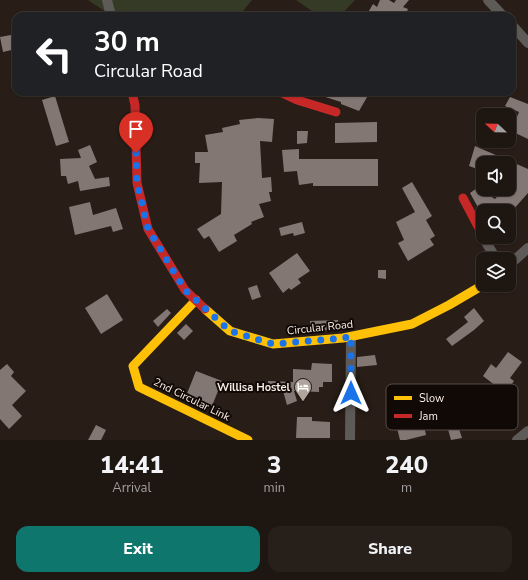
<!DOCTYPE html>
<style>
body{margin:0;font-family:"Nunito Sans",sans-serif;background:#261f1a;color:#f1f3f6;height:100vh;display:flex;flex-direction:column;font-size:15px;white-space:nowrap}
*{box-sizing:border-box;margin:0}
p{font-size:13px;color:#a19f9f}
.icon{flex:none;width:22px;height:22px;fill:none;stroke:currentColor;stroke-width:2;stroke-linecap:round;stroke-linejoin:round}
.map{position:relative;height:440px;overflow:hidden}
.side{display:flex;flex-direction:column;background:#1e1611;flex:1}
.side>*{flex:none}
.banner{position:absolute;left:12px;top:12px;width:504px;height:84px;border-radius:12px;box-shadow:0 1px 3px #0004,0 0 0 1px #3c3531;background:#202124;color:#fff;overflow:hidden}
.needle{width:26px;rotate:292deg}
.tools{position:absolute;left:476px;top:108px;display:grid;gap:8px}
.tools a{display:grid;place-items:center;width:40px;height:40px;border-radius:8px;background:#1e1611;box-shadow:0 1px 3px #0004,0 0 0 1px #3c3531;font-size:20px}
.pin{position:absolute;display:grid;place-items:center;width:34px;height:34px;color:#fff;margin:-41px -17px;border-radius:50% 50% 50% 0;rotate:-45deg;box-shadow:0 0 4px #0007}
.pin .icon{rotate:45deg}
.me{position:absolute;width:44px;margin:-22px;rotate:0deg;stroke-linejoin:round;filter:drop-shadow(0 0 3px #0008)}
.turn{display:flex;align-items:center;gap:14px;height:84px;padding:0 16px;font-size:18px}
.turn .icon{width:52px;height:52px;stroke-width:2.5}
.turn b{display:block;font-size:28px;line-height:34px}
.eta{display:flex;justify-content:space-evenly;align-items:center;height:68px;text-align:center}
.eta b{font-size:24px;font-weight:800;line-height:28px}
.primary-button{display:flex;gap:8px;margin-top:auto;padding:8px 16px}
.primary-button a{flex:1;height:46px;border-radius:12px;background:#0f766e;color:#fff;font-size:16px;font-weight:800;line-height:46px;text-align:center}
.primary-button a+a{background:#261f1a;color:#f1f3f6}
.map>svg:first-child{display:block}
</style>
<div class="map">
<svg width="528" height="440" viewBox="0 0 528 440">
<rect width="100%" height="100%" fill="#281d17"/>
<g fill="#353a27">
<polygon points="88,0 252,0 239,16 112,16"/>
<polygon points="296,0 355,0 340,16 319,16"/>
</g>
<g fill="#837774">
<polygon points="380,0 389,0 394,3 396,0 409,0 403,7 408,9 405,16 366,16 373,4 377,7"/>
<polygon points="16,34 16,49 3,52 0,37"/>
<polygon points="316,92 370,92 359,111 341,104 341,102 316,94"/>
<polygon points="55,96 69,142 56,146 42,100"/>
<polygon points="510,97 528,104 528,139 511,131 519,112 505,106"/>
<polygon points="258,118 274,119 272,142 260,141 262,178 271,177 272,192 269,192 271,201 259,204 264,217 251,222 252,224 234,235 237,241 219,252 209,236 204,239 197,229 221,214 222,182 199,183 200,163 195,163 195,152 208,152 205,135 223,132 222,128 240,124 239,120"/>
<polygon points="377,122 377,142 335,143 335,123"/>
<polygon points="297,131 308,131 307,143 297,144"/>
<polygon points="90,145 97,162 89,166 95,179 109,177 110,186 80,191 78,181 68,184 66,176 61,176 60,159 81,158 78,150"/>
<polygon points="475,146 528,169 528,193 512,211 480,211 470,193 477,188 495,199 504,189 509,189 509,163 483,163 483,171 469,166"/>
<polygon points="299,149 299,159 378,159 378,186 313,186 313,183 299,185 297,171 284,172 282,150"/>
<polygon points="412,182 432,216 426,220 435,236 430,239 434,245 408,261 398,243 404,240 396,222 415,212 402,188"/>
<polygon points="90,202 93,215 116,208 123,229 113,232 111,226 75,235 69,207"/>
<polygon points="302,222 305,233 294,236 293,233 281,236 279,228"/>
<polygon points="297,253 310,271 298,279 301,283 291,290 289,288 283,293 269,273"/>
<polygon points="378,270 386,270 386,279 378,278"/>
<polygon points="257,285 261,297 252,300 248,288"/>
<polygon points="107,294 123,320 101,334 85,308"/>
<polygon points="474,308 484,321 474,330 452,346 446,339 468,322 464,317"/>
<polygon points="167,309 171,313 158,327 153,321"/>
<polygon points="338,320 338,329 310,332 310,321"/>
<polygon points="186,324 193,331 184,340 177,333"/>
<polygon points="508,352 522,362 510,378 514,381 505,393 483,376 491,364 496,368"/>
<polygon points="375,355 377,365 357,367 357,357"/>
<polygon points="312,363 332,364 332,382 323,382 323,387 319,387 319,392 294,391 297,401 287,405 283,391 268,390 268,381 293,382 293,369 311,370"/>
<polygon points="7,364 14,372 11,376 26,391 12,405 22,416 9,429 0,419 0,370"/>
<polygon points="196,371 222,381 212,406 186,396"/>
<polygon points="297,417 312,417 312,421 330,422 330,438 296,438"/>
<polygon points="423,421 426,435 406,440 400,440 397,428"/>
<polygon points="96,425 106,430 101,440 88,440"/>
<polygon points="458,426 462,438 451,440 448,429"/>
</g>
<g fill="none" stroke-linecap="round" stroke-linejoin="round">
<g stroke="#5e5a57" stroke-width="10">
<polyline points="107,0 111,16"/>
<polyline points="488,0 503,16"/>
<polyline points="512,25 528,43"/>
<polyline points="483,237 496,259"/>
<polyline points="509,265 528,248"/>
<polyline points="350,440 351,337"/>
<polyline points="517,440 528,431"/>
</g>
<g stroke="#ffc107" stroke-width="9">
<polyline points="196,300 133,366 139,387 248,440"/>
<polyline points="205,309 230,331 273,344 343,338 412,324 449,305 483,285"/>
</g>
<g stroke="#c62828" stroke-width="9">
<polyline points="132,92 135,105 137,183 148,229 185,290 205,309"/>
<polyline points="280,92 297,100 336,112"/>
<polyline points="463,198 483,236"/>
</g>
</g>
<g fill="none" stroke-linecap="round" stroke-linejoin="round">
<polyline stroke="#1a73e8" stroke-width="7" stroke-dasharray="0 12.6" points="136,153 137,183 148,229 185,290 196,300 230,331 273,344 344,338 351,336 351,393"/>
</g>
<defs>
<symbol id="hotel-pin" viewBox="-11 -11 22 30"><path d="M0 17L-7.5 6A9.5 9.5 0 1 1 7.5 6Z" fill="#b0a49d" stroke="#110905"/><path d="M-6-4.5h1.5V1H6V5H4.5V3h-9V5H-6ZM-4 0a1.8 1.8 0 1 1 3.6 0ZM.5 0V-2.5h3Q6-2.5 6 0Z" fill="#fff"/></symbol>
</defs>
<g fill-rule="evenodd">
<use href="#hotel-pin" x="293" y="377" width="20" height="27"/>
</g>
<g text-anchor="middle" stroke-width="4" stroke-linejoin="round" paint-order="stroke">
<g font-size="11" fill="#faede5" stroke="#110905">
<text transform="translate(320 327) rotate(-6)" y="4">Circular Road</text>
<text transform="translate(192 399) rotate(26)" y="4">2nd Circular Link</text>
</g>
<g font-size="11" font-weight="bold" fill="#faede5" stroke="#110905" text-anchor="end">
<text x="290" y="391">Willisa Hostel</text>
</g>
</g>
<rect x="386" y="384" width="132" height="46" rx="6" fill="#110905" stroke="#574d48" stroke-width="1"/>
<rect x="394" y="396" width="18" height="4" fill="#ffc107"/>
<rect x="394" y="414" width="18" height="4" fill="#c62828"/>
<g font-size="11" fill="#faede5">
<text x="419" y="402">Slow</text>
<text x="419" y="420">Jam</text>
</g>
</svg>
<div class="tools">
<a><svg class="needle" viewBox="-14 -14 28 28"><path d="M0-13l5 13h-10z" fill="#e53935"/><path d="M0 13l5-13h-10z" fill="#a19f9f"/></svg></a>
<a><svg class="icon" aria-label="sound" viewBox="0 0 24 24"><path d="M4 9h4l5-4v14l-5-4H4zM17 9q2 3 0 6"/></svg></a>
<a><svg class="icon" aria-label="search" viewBox="0 0 24 24"><circle cx="10" cy="10" r="6"/><path d="M15 15l6 6"/></svg></a>
<a><svg class="icon" aria-label="layers" viewBox="0 0 24 24"><path d="M12 4l9 5-9 5-9-5zM3 14l9 5 9-5"/></svg></a>
</div>
<div class="pin" style="left:136px;top:153px;background:#d93025"><svg class="icon" aria-label="arrive" viewBox="0 0 24 24"><path d="M6 21V4h12l-3 4 3 4H6"/></svg></div>
<svg class="me" style="left:351px;top:393px" viewBox="-20 -20 40 40"><path d="M0-17L14 15 0 8-14 15z" fill="#1a73e8" stroke="#fff" stroke-width="4"/></svg>
<div class="banner">
<div class="turn"><svg class="icon" aria-label="left" viewBox="0 0 24 24"><path d="M17 20v-9H6M10 6l-5 5 5 5"/></svg><div><b>30 m</b>Circular Road</div></div>
</div>
</div>
<section class="side">
<div class="eta">
<div><b>14:41</b><p>Arrival</p></div>
<div><b>3</b><p>min</p></div>
<div><b>240</b><p>m</p></div>
</div>
<div class="primary-button"><a>Exit</a><a>Share</a></div>
</section>
